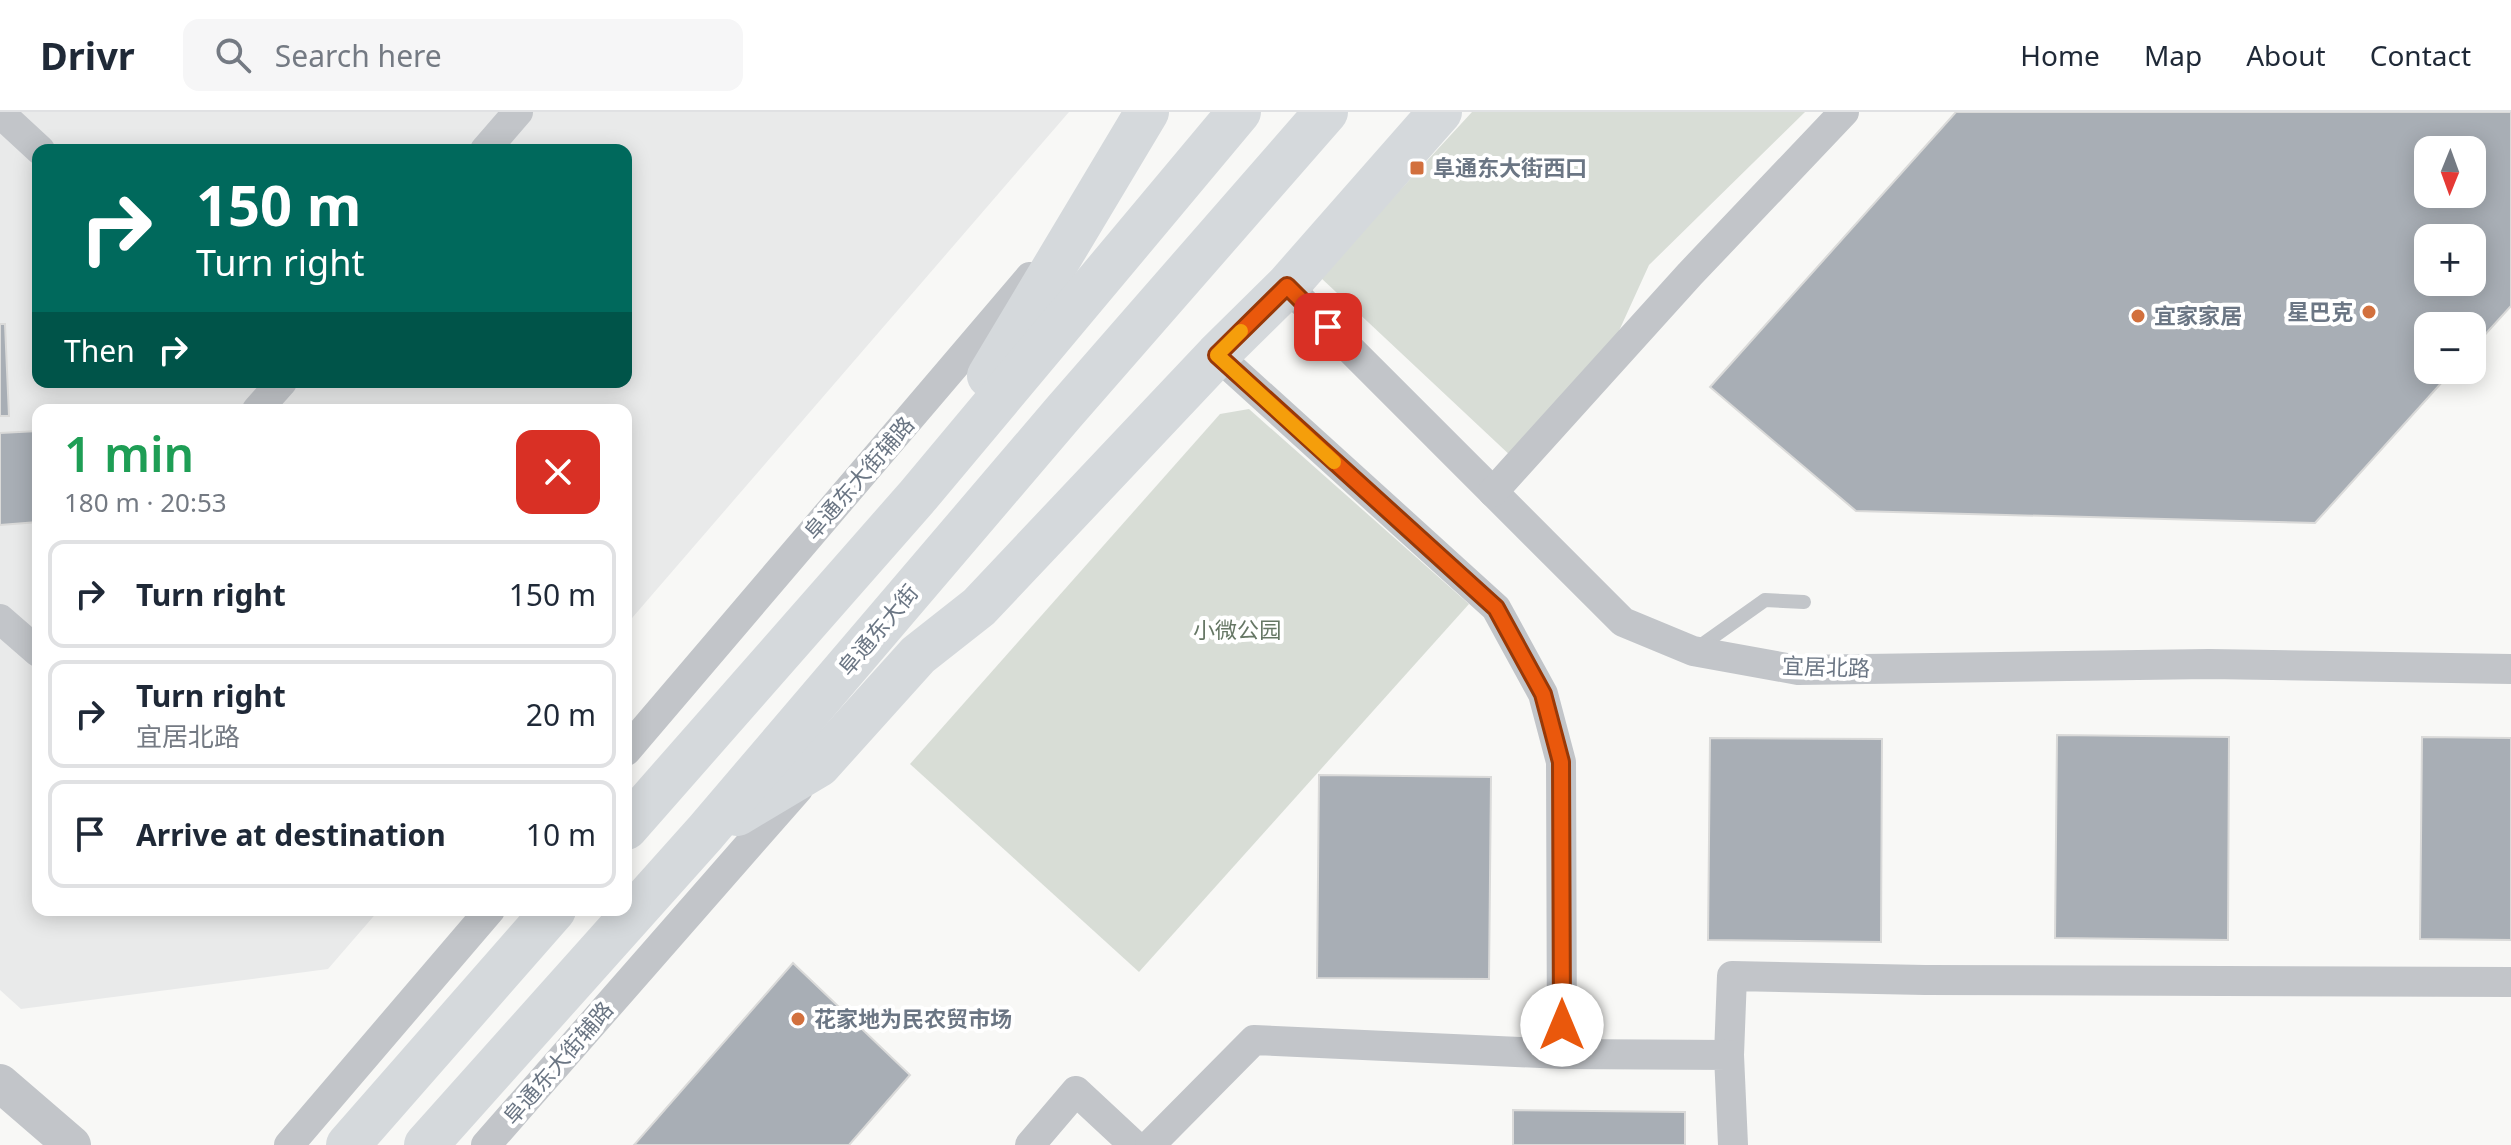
<!DOCTYPE html>
<meta charset="utf-8">
<style>
body{margin:0;font-family:"Noto Sans","Noto Sans SC",sans-serif;background:#f6f6f7;color:#1f2937;height:100vh;display:flex;flex-direction:column;font-size:30px;white-space:nowrap}
*{box-sizing:border-box;margin:0}
p{font-size:26px;color:#747a83}
.icon{flex:none;width:44px;height:44px;fill:none;stroke:currentColor;stroke-width:2;stroke-linecap:round;stroke-linejoin:round}
.map{position:relative;flex:1;overflow:hidden}
.drawer{position:absolute;left:32px;top:292px;width:600px;height:512px;display:flex;flex-direction:column;background:#fff;border-radius:16px;box-shadow:0 4px 20px #0003}
.drawer>*{flex:none}
.top-card{position:absolute;left:32px;top:32px;width:600px;height:244px;border-radius:16px;box-shadow:0 4px 20px #0003;background:#00695c;color:#fff;overflow:hidden}
.needle{width:52px;rotate:181deg}
.buttons{position:absolute;left:2414px;top:24px;display:grid;gap:16px}
.buttons a{display:grid;place-items:center;width:72px;height:72px;border-radius:16px;background:#fff;box-shadow:0 4px 20px #0003;font-size:40px}
.pin{position:absolute;display:grid;place-items:center;width:68px;height:68px;color:#fff;margin:-34px;border-radius:16px;box-shadow:0 4px 12px #0006}
.me{position:absolute;width:88px;margin:-44px;rotate:0deg;stroke-linejoin:round;filter:drop-shadow(0 0 6px #0008)}
.turn{display:flex;align-items:center;gap:28px;height:168px;padding:0 32px;font-size:36px}
.turn .icon{width:104px;height:104px;stroke-width:2.5}
.turn b{display:block;font-size:56px;line-height:68px}
.then{display:flex;align-items:center;height:76px;padding:0 32px;background:#0003;gap:16px;font-size:30px}
.round{display:grid;place-items:center;flex:none;width:84px;height:84px;border-radius:16px;background:#f6f6f7}
.summary{display:flex;align-items:center;justify-content:space-between;height:136px;padding:0 32px}
h1{font-size:48px;font-weight:600;line-height:60px;color:#1e9e55}
ul{padding:0;list-style:none}
li{display:flex;align-items:center;gap:24px;height:108px;margin:0 16px 12px;padding:0 16px;border:4px solid #e0e1e3;border-radius:16px}
li div{flex:1}
li b{display:block;font-size:30px}
li em{font-style:normal}
header{display:flex;align-items:center;gap:48px;box-sizing:border-box;height:112px;padding:0 40px;background:#fff;border-bottom:2px solid #e0e1e3}
header strong{font-size:38px}
nav{display:flex;gap:44px;margin-inline-start:auto;font-size:28px}
.search{width:560px;height:72px;background:#f6f6f7;display:flex;align-items:center;gap:20px;box-sizing:border-box;padding:0 28px;border-radius:16px;color:#747a83;font-size:30px}
.map>svg:first-child{display:block}
</style>
<header>
<strong>Drivr</strong>
<div class="search"><svg class="icon" aria-label="search" viewBox="0 0 24 24"><circle cx="10" cy="10" r="6"/><path d="M15 15l6 6"/></svg>Search here</div>
<nav><a>Home</a><a>Map</a><a>About</a><a>Contact</a></nav>
</header>
<div class="map">
<svg width="2511" height="1033" viewBox="0 0 2511 1033">
<rect width="100%" height="100%" fill="#f8f8f6"/>
<path fill="#e9eaea" fill-rule="evenodd" d="M 0,0 L 1069,0 L 626,513 L 626,298 L 38,298 L 38,798 L 379,798 L 328,857 L 21,897 L 0,878 ZM 38,38 L 626,38 L 626,270 L 38,270 Z"/>
<g fill="#d8ddd6">
<polygon points="1472,0 1805,0 1649,153 1608,243 1513,346 1320,165"/>
<polygon points="1249,297 1469,492 1139,860 910,652 1220,302"/>
</g>
<g fill="#a8aeb5" stroke="#dadad9" stroke-width="2" fill-rule="evenodd">
<path d="M 1956,0 L 2511,0 L 2511,194 L 2472,237 L 2472,214 L 2428,214 L 2428,258 L 2453,258 L 2315,411 L 1856,399 L 1710,275 ZM 2428,38 L 2472,38 L 2472,82 L 2428,82 ZM 2428,126 L 2472,126 L 2472,170 L 2428,170 Z"/>
<polygon points="0,212 5,212 9,304 0,304"/>
<polygon points="38,319 38,410 0,413 0,321"/>
<polygon points="2057,623 2229,625 2228,828 2055,826"/>
<polygon points="2422,625 2511,626 2511,828 2420,827"/>
<polygon points="1710,626 1882,627 1881,830 1708,828"/>
<polygon points="1319,663 1491,665 1489,867 1317,866"/>
<polygon points="793,851 910,963 849,1033 634,1033"/>
<polygon points="1513,998 1685,1000 1685,1033 1513,1033"/>
</g>
<g fill="none" stroke-linecap="round" stroke-linejoin="round">
<polyline stroke="#c2c5c9" stroke-width="14" points="1696,537 1765,488 1804,490"/>
<g stroke="#c2c5c9" stroke-width="30">
<polyline points="0,1 40,38"/>
<polyline points="485,38 518,0"/>
<polyline points="1287,174 1623,510 1693,539 1798,558 2209,552 2511,557"/>
<polyline points="1217,243 1496,496 1543,582 1561,650 1562,942"/>
<polyline points="257,298 282,270"/>
<polyline points="1493,380 1690,162 1844,0"/>
<polyline points="0,507 38,540"/>
<polyline points="626,639 1030,165"/>
<polyline points="1729,943 1732,864 1925,868 2511,870"/>
<polyline points="289,1033 490,798"/>
<polyline points="486,1033 798,677"/>
<polyline points="1030,1033 1076,979 1134,1033"/>
<polyline points="1150,1033 1254,928 1562,942 1729,943 1733,1033"/>
</g>
<polyline stroke="#c2c5c9" stroke-width="38" points="0,971 72,1033"/>
<g stroke="#d5d9dc" stroke-width="44">
<polyline points="989,264 1147,0"/>
<polyline points="737,702 819,653 918,543 979,495 1217,243 1287,174 1440,0"/>
<polyline points="626,716 916,386 1239,0"/>
<polyline points="348,1033 554,798"/>
<polyline points="426,1033 705,721 1064,300 1326,0"/>
</g>
</g>
<g fill="none" stroke-linecap="round" stroke-linejoin="round">
<defs>
<polyline id="route" points="1328,215 1287,174 1217,243 1496,496 1543,582 1561,650 1562,913"/>
</defs>
<use href="#route" stroke="#983908" stroke-width="20"/>
<use href="#route" stroke="#ea580c" stroke-width="14"/>
<polyline stroke="#f59e0b" stroke-width="14" points="1241,219 1217,243 1334,350"/>
</g>
<g fill="#d2703d" stroke="#fff" stroke-width="3">
<rect x="1409" y="48" width="16" height="16" rx="4"/>
<circle cx="2369" cy="200" r="8"/>
<circle cx="2138" cy="204" r="8"/>
<circle cx="798" cy="907" r="8"/>
</g>
<g text-anchor="middle" stroke-width="8" stroke-linejoin="round" paint-order="stroke">
<g font-size="22" font-weight="bold" fill="#6b7684" stroke="#fff" text-anchor="start">
<text x="1433" y="64">阜通东大街西口</text>
<text x="2353" y="208" text-anchor="end">星巴克</text>
<text x="2154" y="212">宜家家居</text>
<text x="814" y="915">花家地为民农贸市场</text>
</g>
<g font-size="22" fill="#6b7684" stroke="#fff">
<text transform="translate(859 366) rotate(-49)" y="8">阜通东大街辅路</text>
<text transform="translate(878 518) rotate(-50)" y="8">阜通东大街</text>
<text transform="translate(1826 555) rotate(2)" y="8">宜居北路</text>
<text transform="translate(558 951) rotate(-49)" y="8">阜通东大街辅路</text>
</g>
<g font-size="22" fill="#667765" stroke="#fff">
<text x="1237" y="526">小微公园</text>
</g>
</g>
</svg>
<div class="buttons">
<a><svg class="needle" viewBox="-14 -14 28 28"><path d="M0-13l5 13h-10z" fill="#e53935"/><path d="M0 13l5-13h-10z" fill="#747a83"/></svg></a>
<a>+</a>
<a>−</a>
</div>
<div class="pin" style="left:1328px;top:215px;background:#d93025"><svg class="icon" aria-label="arrive" viewBox="0 0 24 24"><path d="M6 21V4h12l-3 4 3 4H6"/></svg></div>
<svg class="me" style="left:1562px;top:913px" viewBox="-20 -20 40 40"><circle r="19" fill="#fff"/><path d="M0-13L10 11 0 6-10 11z" fill="#ea580c"/></svg>
<div class="top-card">
<div class="turn"><svg class="icon" aria-label="right" viewBox="0 0 24 24"><path d="M7 20v-9h11M14 6l5 5-5 5"/></svg><div><b>150 m</b>Turn right</div></div>
<div class="then">Then<svg class="icon" aria-label="right" viewBox="0 0 24 24"><path d="M7 20v-9h11M14 6l5 5-5 5"/></svg></div>
</div>
<section class="drawer">
<div class="summary"><div><h1>1 min</h1><p>180 m · 20:53</p></div><a class="round" style="background:#d93025;color:#fff"><svg class="icon" aria-label="close" viewBox="0 0 24 24"><path d="M6 6l12 12M18 6L6 18"/></svg></a></div>
<ul>
<li><svg class="icon" aria-label="right" viewBox="0 0 24 24"><path d="M7 20v-9h11M14 6l5 5-5 5"/></svg><div><b>Turn right</b></div><em>150 m</em></li>
<li><svg class="icon" aria-label="right" viewBox="0 0 24 24"><path d="M7 20v-9h11M14 6l5 5-5 5"/></svg><div><b>Turn right</b><p>宜居北路</p></div><em>20 m</em></li>
<li><svg class="icon" aria-label="arrive" viewBox="0 0 24 24"><path d="M6 21V4h12l-3 4 3 4H6"/></svg><div><b>Arrive at destination</b></div><em>10 m</em></li>
</ul>
</section>
</div>
